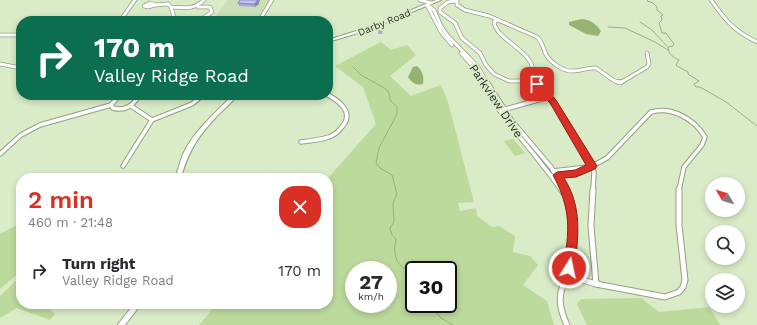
<!DOCTYPE html>
<meta charset="utf-8">
<style>
body{margin:0;font-family:"Work Sans",sans-serif;background:#f2f2f3;color:#2b2b33;height:100vh;display:flex;flex-direction:column;font-size:15px;white-space:nowrap}
*{box-sizing:border-box;margin:0}
p{font-size:13px;color:#7c7c81}
.icon{flex:none;width:22px;height:22px;fill:none;stroke:currentColor;stroke-width:2;stroke-linecap:round;stroke-linejoin:round}
.map{position:relative;flex:1;overflow:hidden}
.drawer{position:absolute;left:16px;top:173px;width:317px;height:136px;display:flex;flex-direction:column;background:#fff;border-radius:16px;box-shadow:0 2px 6px #0003}
.drawer>*{flex:none}
.banner{position:absolute;left:16px;top:16px;width:317px;height:84px;border-radius:16px;box-shadow:0 2px 6px #0003;background:#0b6e4f;color:#fff;overflow:hidden}
.needle{width:26px;rotate:308deg}
.controls{position:absolute;left:705px;top:177px;display:grid;gap:8px}
.controls a{display:grid;place-items:center;width:40px;height:40px;border-radius:50%;background:#fff;box-shadow:0 2px 6px #0003;font-size:20px}
.speed{position:absolute;left:345px;top:261px;display:flex;gap:8px;font-size:20px;font-weight:700;text-align:center}
.speed>*{display:grid;place-content:center;width:52px;height:52px;border-radius:50%;background:#fff;box-shadow:0 2px 6px #0003;line-height:1}
.speed small{font-size:10px;font-weight:400}
.speed .limit{border:2px solid #111;border-radius:6px;background:#fff;color:#111}
.pin{position:absolute;display:grid;place-items:center;width:34px;height:34px;color:#fff;margin:-17px;border-radius:8px;box-shadow:0 2px 6px #0006}
.me{position:absolute;width:44px;margin:-22px;rotate:10deg;stroke-linejoin:round;filter:drop-shadow(0 0 3px #0008)}
.turn{display:flex;align-items:center;gap:14px;height:84px;padding:0 12px;font-size:18px}
.turn .icon{width:52px;height:52px;stroke-width:2.5}
.turn b{display:block;font-size:28px;line-height:34px}
.round{display:grid;place-items:center;flex:none;width:42px;height:42px;border-radius:16px;background:#f2f2f3}
.headline{display:flex;align-items:center;justify-content:space-between;height:68px;padding:0 12px}
h1{font-size:24px;font-weight:600;line-height:30px;color:#d93025}
ul{padding:0;list-style:none}
li{display:flex;align-items:center;gap:12px;height:60px;padding:0 12px}
li div{flex:1}
li b{display:block;font-size:15px}
li em{font-style:normal}
.map>svg:first-child{display:block}
</style>
<div class="map">
<svg width="757" height="325" viewBox="0 0 757 325">
<rect width="100%" height="100%" fill="#daebc8"/>
<polygon fill="#cce0b7" points="228,0 270,0 257,21 212,21"/>
<g fill="#bcda9c" fill-rule="evenodd">
<path d="M 381,42 L 391,50 L 407,45 L 416,55 L 390,76 L 411,96 L 441,85 L 448,102 L 474,202 L 458,203 L 460,211 L 476,208 L 477,216 L 492,227 L 499,226 L 515,236 L 513,252 L 530,256 L 538,265 L 523,285 L 547,301 L 554,325 L 199,325 L 217,304 L 328,304 L 328,178 L 376,124 L 363,87 L 335,66 ZM 354,270 L 388,270 L 388,304 L 354,304 ZM 414,270 L 448,270 L 448,304 L 414,304 Z"/>
<polygon points="513,139 525,153 515,156 504,141"/>
<polygon points="21,223 21,271 0,289 0,234"/>
<polygon points="21,276 21,304 34,304 38,308 47,307 55,314 50,320 17,308 0,318 0,296"/>
<polygon points="641,298 659,312 709,307 720,325 587,325 577,304 581,299"/>
</g>
<g fill="#96b374">
<path d="M 582,19 C 591,20 596,24 601,31 L 598,36 L 586,34 L 569,25 L 569,22 Z"/>
<path d="M 417,66 C 423,71 424,77 423,84 C 416,86 412,83 408,77 L 413,67 Z"/>
</g>
<g fill="none" stroke-linecap="round" stroke-linejoin="round">
<g stroke="#96b374" stroke-width="1">
<path d="M 648,0 L 647,1 L 653,3 L 657,7 L 657,10 L 663,15 L 661,16 L 662,20 L 659,23 L 662,33 L 666,33 L 674,44 L 673,46 L 668,47 C 668,54 673,57 679,60 L 676,65 L 677,66 L 688,72 L 688,74 L 699,81 L 694,84 L 696,87 L 700,87 L 726,102 L 757,126"/>
<polyline points="640,22 652,30 667,46"/>
<polyline points="608,27 625,28 655,42 668,50"/>
<path d="M 353,67 L 361,75 L 386,89 L 389,93 L 390,100 L 397,107 L 397,114 L 379,148 L 376,163 L 380,168 L 392,175 L 397,194 L 393,203 L 394,222 L 390,228 L 392,235 L 396,239 C 392,255 397,269 414,272"/>
<polyline points="429,304 441,318 453,325"/>
</g>
<defs>
<g id="minor-far2">
<polyline points="420,0 431,3"/>
<path d="M 457,0 L 457,5 L 465,10 L 489,16 L 537,37 C 543,42 543,50 547,56 C 552,64 565,72 574,71 C 582,71 588,67 596,68 L 613,80 L 620,83 L 647,67 L 649,64 L 647,53"/>
<path d="M 711,0 C 725,20 734,31 757,42"/>
<path d="M 456,1 L 448,2 L 440,8 L 440,12 L 455,23 L 462,38 L 480,53 L 486,65 L 494,74 L 509,81 L 519,81 L 528,77 L 533,69 C 532,66 531,62 529,60 C 522,48 495,36 494,22 L 497,20"/>
<polygon points="150,3 155,5 148,7 144,6"/>
<path d="M 168,4 L 171,7 C 184,8 194,10 204,0"/>
<polyline points="155,5 168,4"/>
<polyline points="427,5 434,10 441,26 448,36 478,67 487,83"/>
<polyline points="427,5 441,32 452,45"/>
<polyline points="171,7 175,21"/>
<polyline points="198,7 210,7 212,12 203,18"/>
<polyline points="120,21 135,0"/>
<polyline points="259,21 272,0"/>
<polyline points="0,35 17,35"/>
<polyline points="461,53 476,70 483,83"/>
<polyline points="0,64 21,68"/>
</g>
<g id="minor-far1">
<path d="M 482,82 C 503,122 536,153 561,190"/>
<polyline points="487,82 512,121 551,167 566,190"/>
<polyline points="618,82 621,82"/>
<polyline points="537,84 553,102 588,158 594,172 593,190"/>
<path d="M 111,105 L 113,108 C 123,111 130,108 136,100 L 135,97 L 131,95"/>
<polyline points="502,110 549,97"/>
<polyline points="152,120 192,104 203,95"/>
<path d="M 301,142 C 310,141 320,140 329,137 C 334,135 338,132 341,128 C 355,114 341,102 328,95"/>
<polyline points="0,154 21,135 40,125 111,105 117,98 126,95"/>
<polyline points="123,166 152,120 131,106"/>
<polyline points="553,171 588,167"/>
<path d="M 552,176 L 583,171 L 607,158 L 651,112 C 672,106 694,119 705,137 L 702,145 L 684,167 L 679,190"/>
</g>
<g id="minor">
<polyline points="561,189 566,196"/>
<polyline points="565,189 574,229 569,268"/>
<polyline points="593,189 591,226 596,284"/>
<polygon points="567,267 575,273 576,278 573,282 565,281 559,274 562,268"/>
<polyline points="576,278 596,284 665,297 679,292 683,287 685,280 679,225 679,189"/>
<path d="M 565,281 C 557,296 560,310 567,325"/>
</g>
<g id="major">
<polygon points="436,0 441,0 368,30 328,42 328,40 366,28"/>
<path d="M 233,95 L 238,95 C 232,102 225,108 218,115 C 199,135 188,151 181,178 L 175,178 C 178,170 180,162 183,154 C 194,131 215,113 233,95 Z"/>
<polygon points="134,304 141,304 125,325 118,325 119,323"/>
</g>
</defs>
<use href="#minor-far2" stroke="#92a181" stroke-width="4.5"/>
<use href="#minor-far1" stroke="#92a181" stroke-width="5.5"/>
<use href="#minor" stroke="#92a181" stroke-width="7"/>
<use href="#major" stroke="#92a181" stroke-width="2"/>
<use href="#minor-far2" stroke="#fff" stroke-width="3"/>
<use href="#minor-far1" stroke="#fff" stroke-width="3.5"/>
<use href="#minor" stroke="#fff" stroke-width="5"/>
<use href="#major" fill="#fff" fill-rule="evenodd"/>
</g>
<g fill="#a8a9d7">
<polygon points="240,0 260,0 259,2 259,4 255,7 239,6 238,3"/>
<polygon points="379,26 383,31 382,34 378,34 378,29"/>
</g>
<polygon fill="#888aaf" points="257,0 260,0 259,2 259,4 255,7 254,4"/>
<g fill="#c3c5fa" stroke="#888aaf">
<polygon points="240,0 258,0 254,4 238,3"/>
<polygon points="379,26 383,26 382,30 378,29"/>
</g>
<path fill="#d93025" stroke="#8d1f18" d="M 534,82 L 540,82 L 556,100 L 597,166 L 595,169 L 576,177 L 564,178 C 582,206 579,237 574,268 L 573,271 L 569,273 L 565,271 L 563,268 C 570,230 571,209 553,175 L 557,172 L 575,170 L 586,165 L 550,103 L 534,86 Z"/>
<g text-anchor="middle" stroke-width="4" stroke-linejoin="round" paint-order="stroke">
<g font-size="10" fill="#2b3124" stroke="#daebc8">
<text transform="translate(384 22) rotate(-22)" y="4">Darby Road</text>
</g>
<g font-size="12" fill="#2b3124" stroke="#daebc8">
<text transform="translate(496 101) rotate(56)" y="4">Parkview Drive</text>
</g>
</g>
</svg>
<div class="controls">
<a><svg class="needle" viewBox="-14 -14 28 28"><path d="M0-13l5 13h-10z" fill="#e53935"/><path d="M0 13l5-13h-10z" fill="#7c7c81"/></svg></a>
<a><svg class="icon" aria-label="search" viewBox="0 0 24 24"><circle cx="10" cy="10" r="6"/><path d="M15 15l6 6"/></svg></a>
<a><svg class="icon" aria-label="layers" viewBox="0 0 24 24"><path d="M12 4l9 5-9 5-9-5zM3 14l9 5 9-5"/></svg></a>
</div>
<div class="speed"><div>27<small>km/h</small></div><div class="limit">30</div></div>
<div class="pin" style="left:537px;top:84px;background:#d93025"><svg class="icon" aria-label="arrive" viewBox="0 0 24 24"><path d="M6 21V4h12l-3 4 3 4H6"/></svg></div>
<svg class="me" style="left:569px;top:268px" viewBox="-20 -20 40 40"><circle r="17" fill="#d93025" stroke="#fff" stroke-width="3"/><path d="M0-11L8 9 0 5-8 9z" fill="#fff"/></svg>
<div class="banner">
<div class="turn"><svg class="icon" aria-label="right" viewBox="0 0 24 24"><path d="M7 20v-9h11M14 6l5 5-5 5"/></svg><div><b>170 m</b>Valley Ridge Road</div></div>
</div>
<section class="drawer">
<div class="headline"><div><h1>2 min</h1><p>460 m · 21:48</p></div><a class="round" style="background:#d93025;color:#fff"><svg class="icon" aria-label="close" viewBox="0 0 24 24"><path d="M6 6l12 12M18 6L6 18"/></svg></a></div>
<ul>
<li><svg class="icon" aria-label="right" viewBox="0 0 24 24"><path d="M7 20v-9h11M14 6l5 5-5 5"/></svg><div><b>Turn right</b><p>Valley Ridge Road</p></div><em>170 m</em></li>
</ul>
</section>
</div>
